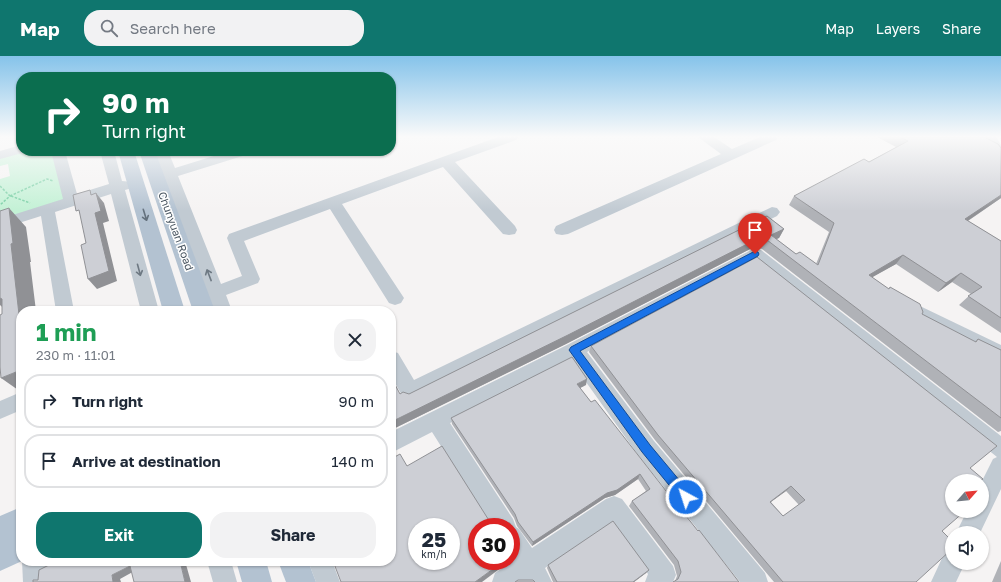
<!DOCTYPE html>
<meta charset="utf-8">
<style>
body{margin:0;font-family:"Golos Text",sans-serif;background:#f2f2f3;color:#1f2937;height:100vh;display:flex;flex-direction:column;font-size:15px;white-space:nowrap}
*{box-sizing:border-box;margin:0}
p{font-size:13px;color:#747a83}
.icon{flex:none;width:22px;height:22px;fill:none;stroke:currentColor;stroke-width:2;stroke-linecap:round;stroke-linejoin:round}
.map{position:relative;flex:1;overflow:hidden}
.drawer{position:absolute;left:16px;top:250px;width:380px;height:260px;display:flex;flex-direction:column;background:#fff;border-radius:16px;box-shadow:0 1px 3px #0004}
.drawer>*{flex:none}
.top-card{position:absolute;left:16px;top:16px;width:380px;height:84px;border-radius:16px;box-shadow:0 1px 3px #0004;background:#0b6e4f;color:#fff;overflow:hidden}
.needle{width:26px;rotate:63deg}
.buttons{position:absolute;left:945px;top:418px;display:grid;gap:8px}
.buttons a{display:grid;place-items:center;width:44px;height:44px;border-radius:50%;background:#fff;box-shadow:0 1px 3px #0004;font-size:20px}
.speed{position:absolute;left:408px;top:462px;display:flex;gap:8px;font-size:20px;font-weight:700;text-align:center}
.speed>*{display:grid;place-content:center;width:52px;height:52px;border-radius:50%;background:#fff;box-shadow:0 1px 3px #0004;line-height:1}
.speed small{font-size:10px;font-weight:400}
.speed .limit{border:6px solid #d22;background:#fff;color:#111}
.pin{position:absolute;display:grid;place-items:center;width:34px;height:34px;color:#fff;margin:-41px -17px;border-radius:50% 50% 50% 0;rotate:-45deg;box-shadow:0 0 4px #0007}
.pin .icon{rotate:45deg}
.me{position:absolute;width:44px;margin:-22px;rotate:320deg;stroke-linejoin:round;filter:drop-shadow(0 0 3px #0008)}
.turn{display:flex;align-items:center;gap:14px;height:84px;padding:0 20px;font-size:18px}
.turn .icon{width:52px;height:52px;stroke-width:2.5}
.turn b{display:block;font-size:28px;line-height:34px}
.round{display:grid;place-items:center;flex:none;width:42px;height:42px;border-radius:16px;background:#f2f2f3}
.head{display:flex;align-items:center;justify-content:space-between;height:68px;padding:0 20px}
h1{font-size:24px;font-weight:700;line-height:30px;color:#1e9e55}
.button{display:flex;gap:8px;margin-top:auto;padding:8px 20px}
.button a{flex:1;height:46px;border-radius:16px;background:#0f766e;color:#fff;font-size:16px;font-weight:700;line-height:46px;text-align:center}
.button a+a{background:#f2f2f3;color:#1f2937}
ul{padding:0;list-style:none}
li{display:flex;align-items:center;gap:12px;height:54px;margin:0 8px 6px;padding:0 12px;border:2px solid #e0e1e3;border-radius:16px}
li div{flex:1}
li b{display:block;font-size:15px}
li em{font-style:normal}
header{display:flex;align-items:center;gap:24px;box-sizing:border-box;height:56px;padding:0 20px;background:#0f766e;color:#fff}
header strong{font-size:19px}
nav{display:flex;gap:22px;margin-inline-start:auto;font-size:14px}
.search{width:280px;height:36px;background:#f2f2f3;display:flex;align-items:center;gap:10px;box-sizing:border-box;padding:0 14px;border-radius:16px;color:#747a83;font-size:15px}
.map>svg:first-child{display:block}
</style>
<header>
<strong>Map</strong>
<div class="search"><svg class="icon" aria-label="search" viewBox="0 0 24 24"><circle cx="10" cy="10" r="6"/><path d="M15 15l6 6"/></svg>Search here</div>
<nav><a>Map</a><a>Layers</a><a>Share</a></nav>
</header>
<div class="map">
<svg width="1001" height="526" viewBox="0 0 1001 526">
<rect width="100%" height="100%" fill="#f5f3f3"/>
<polygon fill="#c3f1d5" points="21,95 58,95 71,145 0,168 0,123 10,120 8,108 0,110 0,99"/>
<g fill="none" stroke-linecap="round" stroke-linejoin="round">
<g stroke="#7ad0a6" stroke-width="1.5" stroke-dasharray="2.5 1.5" stroke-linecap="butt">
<polyline points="0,130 10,140 0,149"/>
<polyline points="10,140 47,123 53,125"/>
<polyline points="11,140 30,147"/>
</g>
<g fill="#c1cad2" fill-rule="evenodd">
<polygon points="498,81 518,81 516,84 455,106 515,170 517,174 515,178 509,179 503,178 443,111 342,148 404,242 401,247 395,249 389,247 330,153 244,185 260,223 258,227 226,239 232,255 214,255 210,245 200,249 194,247 191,242 194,237 206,233 165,124 160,125 155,124 153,121 155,118 162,116 154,95 168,95 175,112 230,95 251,95 249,98 178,120 221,228 242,220 227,182 229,178"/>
<polygon points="698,81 714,81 732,93 760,81 778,81 776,84 568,178 562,179 556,178 554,174 556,170 721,98"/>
<polygon points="982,81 996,81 1001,89 1001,103 996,102"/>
<polygon points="21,89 21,95 26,96 0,103 0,95"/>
<polygon points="51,95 65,95 77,138 109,128 100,95 114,95 122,125 132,126 134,129 132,132 125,134 159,255 141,255 111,138 55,156 74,255 56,255 41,160 0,173 0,163 63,143"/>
<polygon points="772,151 777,152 780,156 777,160 417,341 410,344 403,341 391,320 391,295 398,297 414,324"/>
<polygon points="755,192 761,194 1001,380 1001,433 980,477 956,477 967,455 982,455 982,425 993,403 997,401 754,206 587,296 654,385 765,517 768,526 740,526 638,399 571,305 450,367 513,463 516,471 519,473 532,492 606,443 614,440 622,443 673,510 676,519 673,526 645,526 648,518 611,467 545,512 552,526 492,526 495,517 513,505 511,503 511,471 492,471 432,376 391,397 391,376 567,289"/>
<polygon points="922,251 1001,289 1001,306 916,263 913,258 916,253"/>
<polygon points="21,336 21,354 0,363 0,345"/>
<polygon points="952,495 952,507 965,507 956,526 931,526 944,498"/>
<polygon points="22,505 46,505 47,526 23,526"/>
<polygon points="207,505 231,505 237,526 213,526"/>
<polygon points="308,505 332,505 340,526 316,526"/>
</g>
<g fill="#b3c2d1" fill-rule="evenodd">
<polygon points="118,95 134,95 185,255 163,255"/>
<polygon points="139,95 155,95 215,255 193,255"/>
<polygon points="21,451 22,505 0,515 0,460"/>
<polygon points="236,505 266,505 272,526 242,526"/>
<polygon points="278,505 308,505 316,526 286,526"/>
</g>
</g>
<g fill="#b0b2b7" fill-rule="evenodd">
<polygon points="877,81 990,81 988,83 1001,92 1001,142 968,165 1001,185 1001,277 959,249 971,238 952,226 938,236 896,208 872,221 922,258 974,286 978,283 1001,294 1001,375 998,376 762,193 754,191 566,288 391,374 400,338 409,338 767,160 784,173 779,182 776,183 796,198 816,208 829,176 789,149 794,140 869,106 896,91"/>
<path d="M 591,290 L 952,425 L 942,475 L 916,526 L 774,526 L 655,384 L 589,296 ZM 786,435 L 799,449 L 783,460 L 771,446 Z"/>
<polygon points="586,329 580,332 591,346 670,440 739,526 675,525 677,520 674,509 629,450 632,445 646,435 638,423 615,439 605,442 532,490 517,470 514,462 452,368 451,362"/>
<polygon points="1001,505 1001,526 992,526"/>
<polygon points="548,509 646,517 634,526 553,526 547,512"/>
</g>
<g fill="#909195">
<polygon points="96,137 104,147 109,165 103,167 117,225 97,233 88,223 95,157"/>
<polygon points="1001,139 1001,142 957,172 965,163"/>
<polygon points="9,152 26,171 31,206 30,206 36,255 21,255 21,276 14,262 0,249 0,242 11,188"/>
<polygon points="784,173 779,182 770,186 771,179"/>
<polygon points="759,182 754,191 566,288 391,374 391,366"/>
<polygon points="903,199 896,208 862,227 869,219"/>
<polygon points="961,217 952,226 938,236 946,227"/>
<polygon points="21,314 21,336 1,322"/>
<polygon points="587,323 586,329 576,334 577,328"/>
<polygon points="640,418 638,423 615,439 605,442 532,490 533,486 607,437"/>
<polygon points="791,430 786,435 765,450 770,446"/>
<polygon points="180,505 185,505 191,526 185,526"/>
<polygon points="504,505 510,505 482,526 475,526"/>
<polygon points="130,510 138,513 120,523 121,526 113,526 112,519"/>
<polygon points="649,514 646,517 634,526 633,526"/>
</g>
<g fill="#cdcfd5" stroke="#909195" fill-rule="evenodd">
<polygon points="900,81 987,81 986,82 998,88 1001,92 1001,139 965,163 1001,185 1001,262 968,240 982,231 961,217 946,227 903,199 869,219 889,233 890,231 920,248 923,256 922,258 976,286 978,283 1001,294 1001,362 767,184 759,182 568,279 391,366 391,321 400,338 403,336 409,338 767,160 784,173 771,179 796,198 800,196 818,209 834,167 794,140 864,103 869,106 908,85"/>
<polygon points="90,134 91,139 96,137 101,155 95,157 109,215 88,223 81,189 86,187 79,154 76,155 73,139"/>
<polygon points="9,152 13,187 11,188 21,276 21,314 1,322 0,311 0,259 2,258 2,243 0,242 0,155"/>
<path d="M 757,201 L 997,390 L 970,412 L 983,423 L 980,425 L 952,425 L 952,455 L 965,455 L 942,475 L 952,485 L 952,493 L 916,526 L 783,526 L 658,379 L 591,290 ZM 791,430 L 805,444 L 783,460 L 770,446 Z"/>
<polygon points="572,301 587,323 577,328 591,346 595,344 670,440 698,475 699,474 739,526 673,526 678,523 681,516 678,505 632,445 650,433 640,418 617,434 607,437 533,486 518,466 515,458 451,362"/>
<path d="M 442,390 L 490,466 L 510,467 L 510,471 L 477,471 L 477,505 L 504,505 L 475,526 L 341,526 L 333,505 L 391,505 L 391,403 L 400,398 L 407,410 ZM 417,471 L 451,471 L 451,505 L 417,505 Z"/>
<polygon points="613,465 649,514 633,526 557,526 548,509"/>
<polygon points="57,505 180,505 185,526 134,526 130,510 112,519 113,526 33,526 33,524 38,524 39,514"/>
<polygon points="518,524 533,524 535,526 515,526"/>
</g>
<defs><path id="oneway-shaft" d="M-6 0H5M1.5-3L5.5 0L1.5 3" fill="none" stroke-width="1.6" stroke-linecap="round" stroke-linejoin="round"/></defs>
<use stroke="#64717d" href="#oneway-shaft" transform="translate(145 159) rotate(73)"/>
<g stroke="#6e7983">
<use href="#oneway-shaft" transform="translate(139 214) rotate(75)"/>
<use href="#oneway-shaft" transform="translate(209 219) rotate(-111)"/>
</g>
<linearGradient id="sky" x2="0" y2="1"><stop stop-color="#85c3ea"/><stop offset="0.52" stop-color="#fafafa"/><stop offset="1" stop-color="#fafafa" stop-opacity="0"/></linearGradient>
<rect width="1001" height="155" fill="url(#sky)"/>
<polygon fill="#1a73e8" stroke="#114b97" points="755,195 758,196 759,198 758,200 580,295 650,389 690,437 692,441 690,445 686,447 682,445 642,396 569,294 571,291"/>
<g text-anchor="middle" stroke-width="3" stroke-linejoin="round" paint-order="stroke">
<g font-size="11" fill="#4a5661" stroke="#fff">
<text transform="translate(176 175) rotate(70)" y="4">Chunyuan Road</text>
</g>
</g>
</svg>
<div class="buttons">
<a><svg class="needle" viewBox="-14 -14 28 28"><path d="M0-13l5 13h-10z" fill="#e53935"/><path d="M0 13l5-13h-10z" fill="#747a83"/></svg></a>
<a><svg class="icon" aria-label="sound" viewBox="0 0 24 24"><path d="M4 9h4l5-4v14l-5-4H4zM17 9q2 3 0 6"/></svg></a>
</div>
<div class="speed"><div>25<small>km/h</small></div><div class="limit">30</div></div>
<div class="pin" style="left:755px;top:198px;background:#d93025"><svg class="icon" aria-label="arrive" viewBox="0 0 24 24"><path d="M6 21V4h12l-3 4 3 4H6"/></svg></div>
<svg class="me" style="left:686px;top:441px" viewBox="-20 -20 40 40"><circle r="17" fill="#1a73e8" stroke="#fff" stroke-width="3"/><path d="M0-11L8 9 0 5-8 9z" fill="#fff"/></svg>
<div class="top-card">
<div class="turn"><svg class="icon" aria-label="right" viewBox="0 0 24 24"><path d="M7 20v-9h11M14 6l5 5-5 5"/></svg><div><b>90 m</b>Turn right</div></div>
</div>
<section class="drawer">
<div class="head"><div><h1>1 min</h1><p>230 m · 11:01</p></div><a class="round"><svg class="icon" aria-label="close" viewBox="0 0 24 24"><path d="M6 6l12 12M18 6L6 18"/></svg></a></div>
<ul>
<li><svg class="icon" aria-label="right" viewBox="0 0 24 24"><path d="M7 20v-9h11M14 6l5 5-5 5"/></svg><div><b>Turn right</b></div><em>90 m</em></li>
<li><svg class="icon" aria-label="arrive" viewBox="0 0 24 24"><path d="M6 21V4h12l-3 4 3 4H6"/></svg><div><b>Arrive at destination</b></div><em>140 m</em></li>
</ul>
<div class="button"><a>Exit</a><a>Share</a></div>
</section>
</div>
